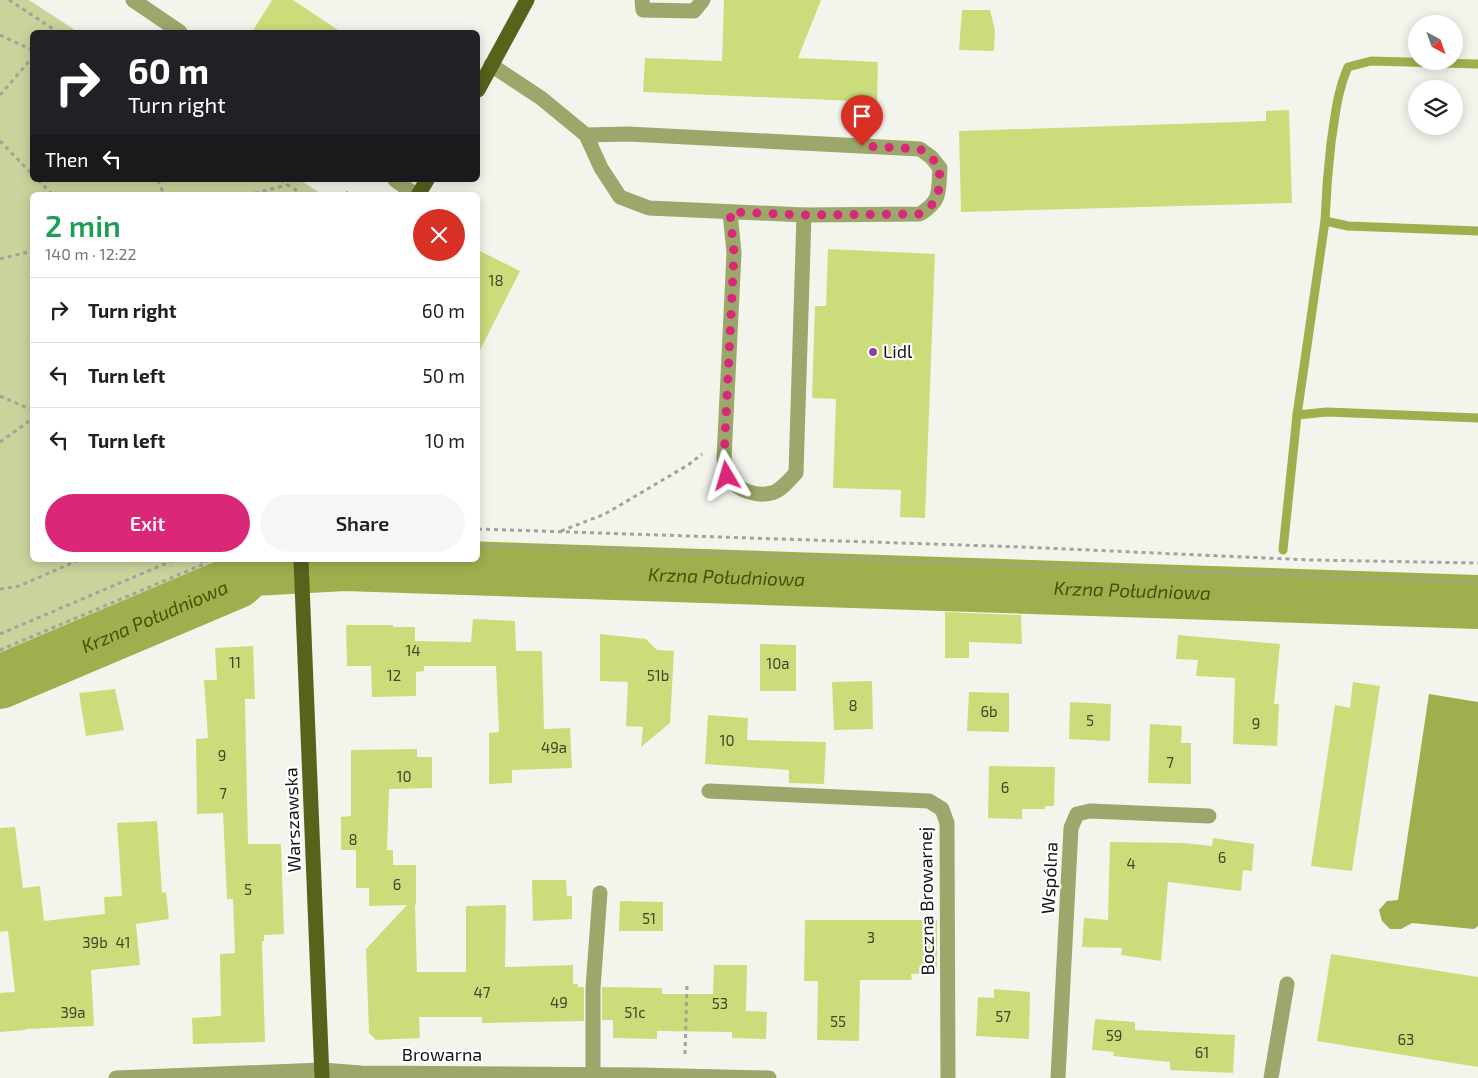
<!DOCTYPE html>
<meta charset="utf-8">
<style>
body{margin:0;font-family:"Exo 2",sans-serif;background:#f6f6f6;color:#202124;height:100vh;display:flex;flex-direction:column;font-size:19px;white-space:nowrap}
*{box-sizing:border-box;margin:0}
p{font-size:16px;color:#757577}
.icon{flex:none;width:28px;height:28px;fill:none;stroke:currentColor;stroke-width:2;stroke-linecap:round;stroke-linejoin:round}
.map{position:relative;flex:1;overflow:hidden}
.panel{position:absolute;left:30px;top:192px;width:450px;height:370px;display:flex;flex-direction:column;background:#fff;border-radius:8px;box-shadow:0 2px 12px #0003}
.panel>*{flex:none}
.hud{position:absolute;left:30px;top:30px;width:450px;height:152px;border-radius:8px;box-shadow:0 2px 12px #0003;background:#202124;color:#fff;overflow:hidden}
.needle{width:32px;rotate:139deg}
.fabs{position:absolute;left:1408px;top:15px;display:grid;gap:10px}
.fabs a{display:grid;place-items:center;width:55px;height:55px;border-radius:50%;background:#fff;box-shadow:0 2px 12px #0003;font-size:25px}
.pin{position:absolute;display:grid;place-items:center;width:42px;height:42px;color:#fff;margin:-51px -21px;border-radius:50% 50% 50% 0;rotate:-45deg;box-shadow:0 0 5px #0007}
.pin .icon{rotate:45deg}
.me{position:absolute;width:55px;margin:-28px;rotate:353deg;stroke-linejoin:round;filter:drop-shadow(0 0 4px #0008)}
.turn{display:flex;align-items:center;gap:18px;height:105px;padding:0 15px;font-size:22px}
.turn .icon{width:65px;height:65px;stroke-width:2.5}
.turn b{display:block;font-size:35px;line-height:42px}
.then{display:flex;align-items:center;height:48px;padding:0 15px;background:#0003;gap:10px;font-size:19px}
.round{display:grid;place-items:center;flex:none;width:52px;height:52px;border-radius:26px;background:#f6f6f6}
.overview{display:flex;align-items:center;justify-content:space-between;height:85px;padding:0 15px}
h1{font-size:30px;font-weight:600;line-height:38px;color:#1e9e55}
.button{display:flex;gap:10px;margin-top:auto;padding:10px 15px}
.button a{flex:1;height:58px;border-radius:30px;background:#db2777;color:#fff;font-size:20px;font-weight:600;line-height:58px;text-align:center}
.button a+a{background:#f6f6f6;color:#202124}
ul{padding:0;list-style:none}
li{display:flex;align-items:center;gap:15px;height:65px;padding:0 15px;border-top:1px solid #e0e0e0}
li div{flex:1}
li b{display:block;font-size:19px}
li em{font-style:normal}
.map>svg:first-child{display:block}
</style>
<div class="map">
<svg width="1478" height="1078" viewBox="0 0 1478 1078">
<rect width="100%" height="100%" fill="#f3f5ec"/>
<polygon fill="#c9d49c" points="0,0 29,0 78,32 32,32 32,180 300,180 323,195 32,195 32,560 226,560 0,658"/>
<polygon fill="#9faf4d" points="1429,694 1478,702 1478,926 1474,929 1412,923 1401,929 1390,929 1382,921 1379,910 1387,901 1398,900"/>
<g fill="none" stroke-linecap="round" stroke-linejoin="round">
<g stroke="#9faf4d" stroke-width="9">
<polyline points="1325,221 1348,226 1478,231"/>
<polyline points="1297,415 1327,412 1478,418"/>
<path d="M 1283,550 L 1297,415 L 1325,221 C 1326,195 1328,169 1331,143 C 1335,117 1337,92 1348,67 L 1371,61 L 1478,64"/>
<polyline points="1280,595 1281,586"/>
</g>
<path stroke="#9faf4d" stroke-width="54" id="s1" d="M 0,682 L 236,582 L 251,569 L 345,564 L 1478,602"/>
</g>
<g fill="#cbdd7b">
<polygon points="272,0 293,0 341,32 252,32"/>
<polygon points="724,0 821,0 798,58 878,62 877,102 643,92 645,58 722,61"/>
<polygon points="962,10 990,10 995,30 994,51 959,50"/>
<polygon points="1289,110 1292,203 961,212 959,131 1266,121 1266,111"/>
<polygon points="828,249 935,254 925,518 900,517 901,490 833,488 836,399 812,398 815,306 826,306"/>
<polygon points="478,250 520,271 478,354"/>
<polygon points="945,612 1021,615 1022,644 969,642 969,658 945,658"/>
<polygon points="473,619 515,621 516,651 542,651 544,729 570,728 572,768 512,770 512,783 489,784 489,733 499,732 496,666 424,666 424,671 416,672 416,696 372,697 371,666 347,666 346,625 393,625 393,627 415,627 415,641 471,642"/>
<polygon points="600,634 646,639 657,650 674,651 670,723 641,747 643,727 626,726 628,682 600,681"/>
<polygon points="1178,635 1280,644 1274,704 1279,704 1277,746 1233,744 1235,678 1196,676 1198,660 1176,659"/>
<polygon points="760,644 796,645 796,691 760,691"/>
<polygon points="253,646 255,699 245,699 248,844 281,844 284,934 264,935 264,941 262,941 265,1042 193,1044 192,1018 221,1016 220,954 235,953 233,899 227,899 223,813 197,814 196,739 208,738 204,680 217,680 215,648"/>
<polygon points="872,681 873,729 834,730 832,682"/>
<polygon points="1353,682 1380,686 1352,871 1311,866 1335,705 1350,708"/>
<polygon points="115,689 124,730 86,736 79,693"/>
<polygon points="969,692 1009,693 1009,732 967,731"/>
<polygon points="1070,702 1111,704 1110,741 1069,739"/>
<polygon points="708,715 748,718 747,740 826,742 824,784 789,783 789,770 705,764"/>
<polygon points="1150,724 1182,726 1181,743 1191,743 1191,784 1148,783"/>
<polygon points="417,749 417,757 432,757 432,788 389,789 387,850 393,850 393,865 416,865 416,905 415,905 417,972 466,972 466,906 506,905 505,967 573,965 573,984 578,984 578,987 584,987 584,1021 482,1023 482,1017 419,1017 420,1038 376,1040 369,1033 366,949 407,905 369,906 369,888 356,888 356,850 341,850 341,817 351,816 351,750"/>
<polygon points="989,766 1055,767 1054,806 1045,806 1045,809 1022,809 1022,819 988,818"/>
<polygon points="157,821 162,893 166,892 169,919 136,924 140,965 91,970 94,1026 25,1029 25,1030 0,1032 0,993 15,992 8,931 0,932 0,828 15,827 23,888 40,886 44,921 105,914 104,897 122,896 117,823"/>
<polygon points="1213,838 1254,844 1252,871 1243,870 1241,891 1168,882 1161,961 1121,955 1122,948 1082,947 1084,918 1108,920 1110,842 1183,843 1212,846"/>
<polygon points="532,880 566,880 567,896 572,896 572,919 533,921"/>
<polygon points="620,901 663,902 663,931 619,931"/>
<polygon points="805,920 937,920 937,973 911,974 912,980 860,980 859,1041 817,1040 818,981 804,981"/>
<polygon points="1331,954 1478,977 1478,1067 1317,1041"/>
<polygon points="714,965 747,965 746,1011 767,1012 766,1039 732,1038 732,1032 657,1031 657,1039 613,1038 613,1020 602,1020 602,987 662,988 662,994 713,994"/>
<polygon points="994,989 1030,992 1029,1039 976,1036 978,997 994,998"/>
<polygon points="1095,1019 1135,1022 1135,1030 1235,1035 1233,1073 1170,1070 1170,1062 1113,1056 1114,1052 1092,1050"/>
</g>
<g fill="none" stroke-linecap="round" stroke-linejoin="round">
<g stroke="#a2a39d" stroke-width="3" stroke-dasharray="4 4" stroke-linecap="butt">
<polyline points="9,0 58,32"/>
<polyline points="0,35 32,50"/>
<polyline points="0,95 32,58"/>
<polyline points="0,141 32,174"/>
<polyline points="38,180 53,195"/>
<polyline points="158,180 164,195"/>
<polyline points="280,180 304,195"/>
<polyline points="247,195 287,185"/>
<polyline points="346,195 350,188"/>
<polyline points="0,259 32,251"/>
<polyline points="0,396 32,410"/>
<polyline points="0,442 32,419"/>
<polyline points="478,529 1022,547 1311,560 1478,563"/>
<polyline points="561,531 605,514 688,465 702,454"/>
<polyline points="478,545 1478,582"/>
<polyline points="200,560 204,564"/>
<polyline points="0,589 19,586 79,560"/>
<polyline points="0,634 174,560"/>
<polyline points="0,650 204,564 208,560"/>
<polyline points="685,1054 687,985"/>
</g>
<g stroke="#9ba76b" stroke-width="15">
<polyline points="133,0 180,32"/>
<polyline points="642,0 643,10 694,11 703,0"/>
<path d="M 491,65 L 541,98 L 586,135 L 601,168 L 620,197 L 649,208 L 804,215 L 920,214 C 942,200 938,192 940,168 L 931,157 L 920,149 L 628,134 L 586,135"/>
<polyline points="395,180 416,195"/>
<path d="M 730,212 L 734,253 L 724,458 C 725,465 725,473 729,478 C 737,490 757,497 771,493 C 781,491 789,480 796,473 L 804,215"/>
<polyline points="709,791 929,801 942,809 947,823 948,1078"/>
<polyline points="593,1074 593,988 600,893"/>
<polyline points="116,1078 322,1070 361,1073 642,1075 769,1078"/>
<polyline points="1058,1078 1071,828 1077,814 1090,811 1209,816"/>
<polyline points="1271,1078 1287,984"/>
</g>
<g stroke="#57621b" stroke-width="15">
<polyline points="478,90 527,0"/>
<polyline points="418,195 427,180"/>
<polyline points="301,560 322,1078"/>
</g>
</g>
<g fill="none" stroke-linecap="round" stroke-linejoin="round">
<path stroke="#db2777" stroke-width="9" stroke-dasharray="0 16.2" d="M 727,476 L 724,458 L 734,253 L 730,212 L 804,215 L 920,214 C 942,200 938,192 940,168 L 931,157 L 920,149 L 862,146"/>
</g>
<circle fill="#9f3aa0" stroke="#fff" stroke-width="2" cx="873" cy="352" r="5"/>
<g text-anchor="middle" stroke-width="4.5" stroke-linejoin="round" paint-order="stroke">
<g font-size="15" fill="#41462c">
<text x="496" y="286">18</text>
<text x="413" y="656">14</text>
<text x="235" y="668">11</text>
<text x="778" y="669">10a</text>
<text x="394" y="681">12</text>
<text x="658" y="681">51b</text>
<text x="853" y="711">8</text>
<text x="989" y="717">6b</text>
<text x="1090" y="726">5</text>
<text x="1256" y="729">9</text>
<text x="727" y="746">10</text>
<text x="554" y="753">49a</text>
<text x="222" y="761">9</text>
<text x="1170" y="768">7</text>
<text x="404" y="782">10</text>
<text x="1005" y="793">6</text>
<text x="223" y="799">7</text>
<text x="353" y="845">8</text>
<text x="1222" y="863">6</text>
<text x="1131" y="869">4</text>
<text x="397" y="890">6</text>
<text x="248" y="895">5</text>
<text x="649" y="924">51</text>
<text x="871" y="943">3</text>
<text x="95" y="948">39b</text>
<text x="123" y="948">41</text>
<text x="482" y="998">47</text>
<text x="559" y="1008">49</text>
<text x="720" y="1009">53</text>
<text x="73" y="1018">39a</text>
<text x="635" y="1018">51c</text>
<text x="1003" y="1022">57</text>
<text x="838" y="1027">55</text>
<text x="1114" y="1041">59</text>
<text x="1406" y="1045">63</text>
<text x="1202" y="1058">61</text>
</g>
<g font-size="18" fill="#131311" stroke="#fff" text-anchor="start">
<text x="883" y="358">Lidl</text>
</g>
<g font-size="18" fill="#131311" stroke="#fff">
<text transform="translate(293 820) rotate(-92)" y="6">Warszawska</text>
<text transform="translate(1050 878) rotate(-87)" y="6">Wspólna</text>
<text transform="translate(927 901) rotate(-91)" y="6">Boczna Browarnej</text>
<text x="442" y="1061">Browarna</text>
</g>
<g font-size="19" font-style="italic" fill="#485207" stroke="#fff">
<text dy="7" stroke="none"><textPath href="#s1" startOffset="752">Krzna Południowa</textPath></text>
<text dy="7" stroke="none"><textPath href="#s1" startOffset="1158">Krzna Południowa</textPath></text>
<text dy="7" stroke="none"><textPath href="#s1" startOffset="168">Krzna Południowa</textPath></text>
</g>
</g>
</svg>
<div class="fabs">
<a><svg class="needle" viewBox="-14 -14 28 28"><path d="M0-13l5 13h-10z" fill="#e53935"/><path d="M0 13l5-13h-10z" fill="#757577"/></svg></a>
<a><svg class="icon" aria-label="layers" viewBox="0 0 24 24"><path d="M12 4l9 5-9 5-9-5zM3 14l9 5 9-5"/></svg></a>
</div>
<div class="pin" style="left:862px;top:146px;background:#d93025"><svg class="icon" aria-label="arrive" viewBox="0 0 24 24"><path d="M6 21V4h12l-3 4 3 4H6"/></svg></div>
<svg class="me" style="left:727px;top:476px" viewBox="-20 -20 40 40"><path d="M0-17L14 15 0 8-14 15z" fill="#db2777" stroke="#fff" stroke-width="4"/></svg>
<div class="hud">
<div class="turn"><svg class="icon" aria-label="right" viewBox="0 0 24 24"><path d="M7 20v-9h11M14 6l5 5-5 5"/></svg><div><b>60 m</b>Turn right</div></div>
<div class="then">Then<svg class="icon" aria-label="left" viewBox="0 0 24 24"><path d="M17 20v-9H6M10 6l-5 5 5 5"/></svg></div>
</div>
<section class="panel">
<div class="overview"><div><h1>2 min</h1><p>140 m · 12:22</p></div><a class="round" style="background:#d93025;color:#fff"><svg class="icon" aria-label="close" viewBox="0 0 24 24"><path d="M6 6l12 12M18 6L6 18"/></svg></a></div>
<ul>
<li><svg class="icon" aria-label="right" viewBox="0 0 24 24"><path d="M7 20v-9h11M14 6l5 5-5 5"/></svg><div><b>Turn right</b></div><em>60 m</em></li>
<li><svg class="icon" aria-label="left" viewBox="0 0 24 24"><path d="M17 20v-9H6M10 6l-5 5 5 5"/></svg><div><b>Turn left</b></div><em>50 m</em></li>
<li><svg class="icon" aria-label="left" viewBox="0 0 24 24"><path d="M17 20v-9H6M10 6l-5 5 5 5"/></svg><div><b>Turn left</b></div><em>10 m</em></li>
</ul>
<div class="button"><a>Exit</a><a>Share</a></div>
</section>
</div>
